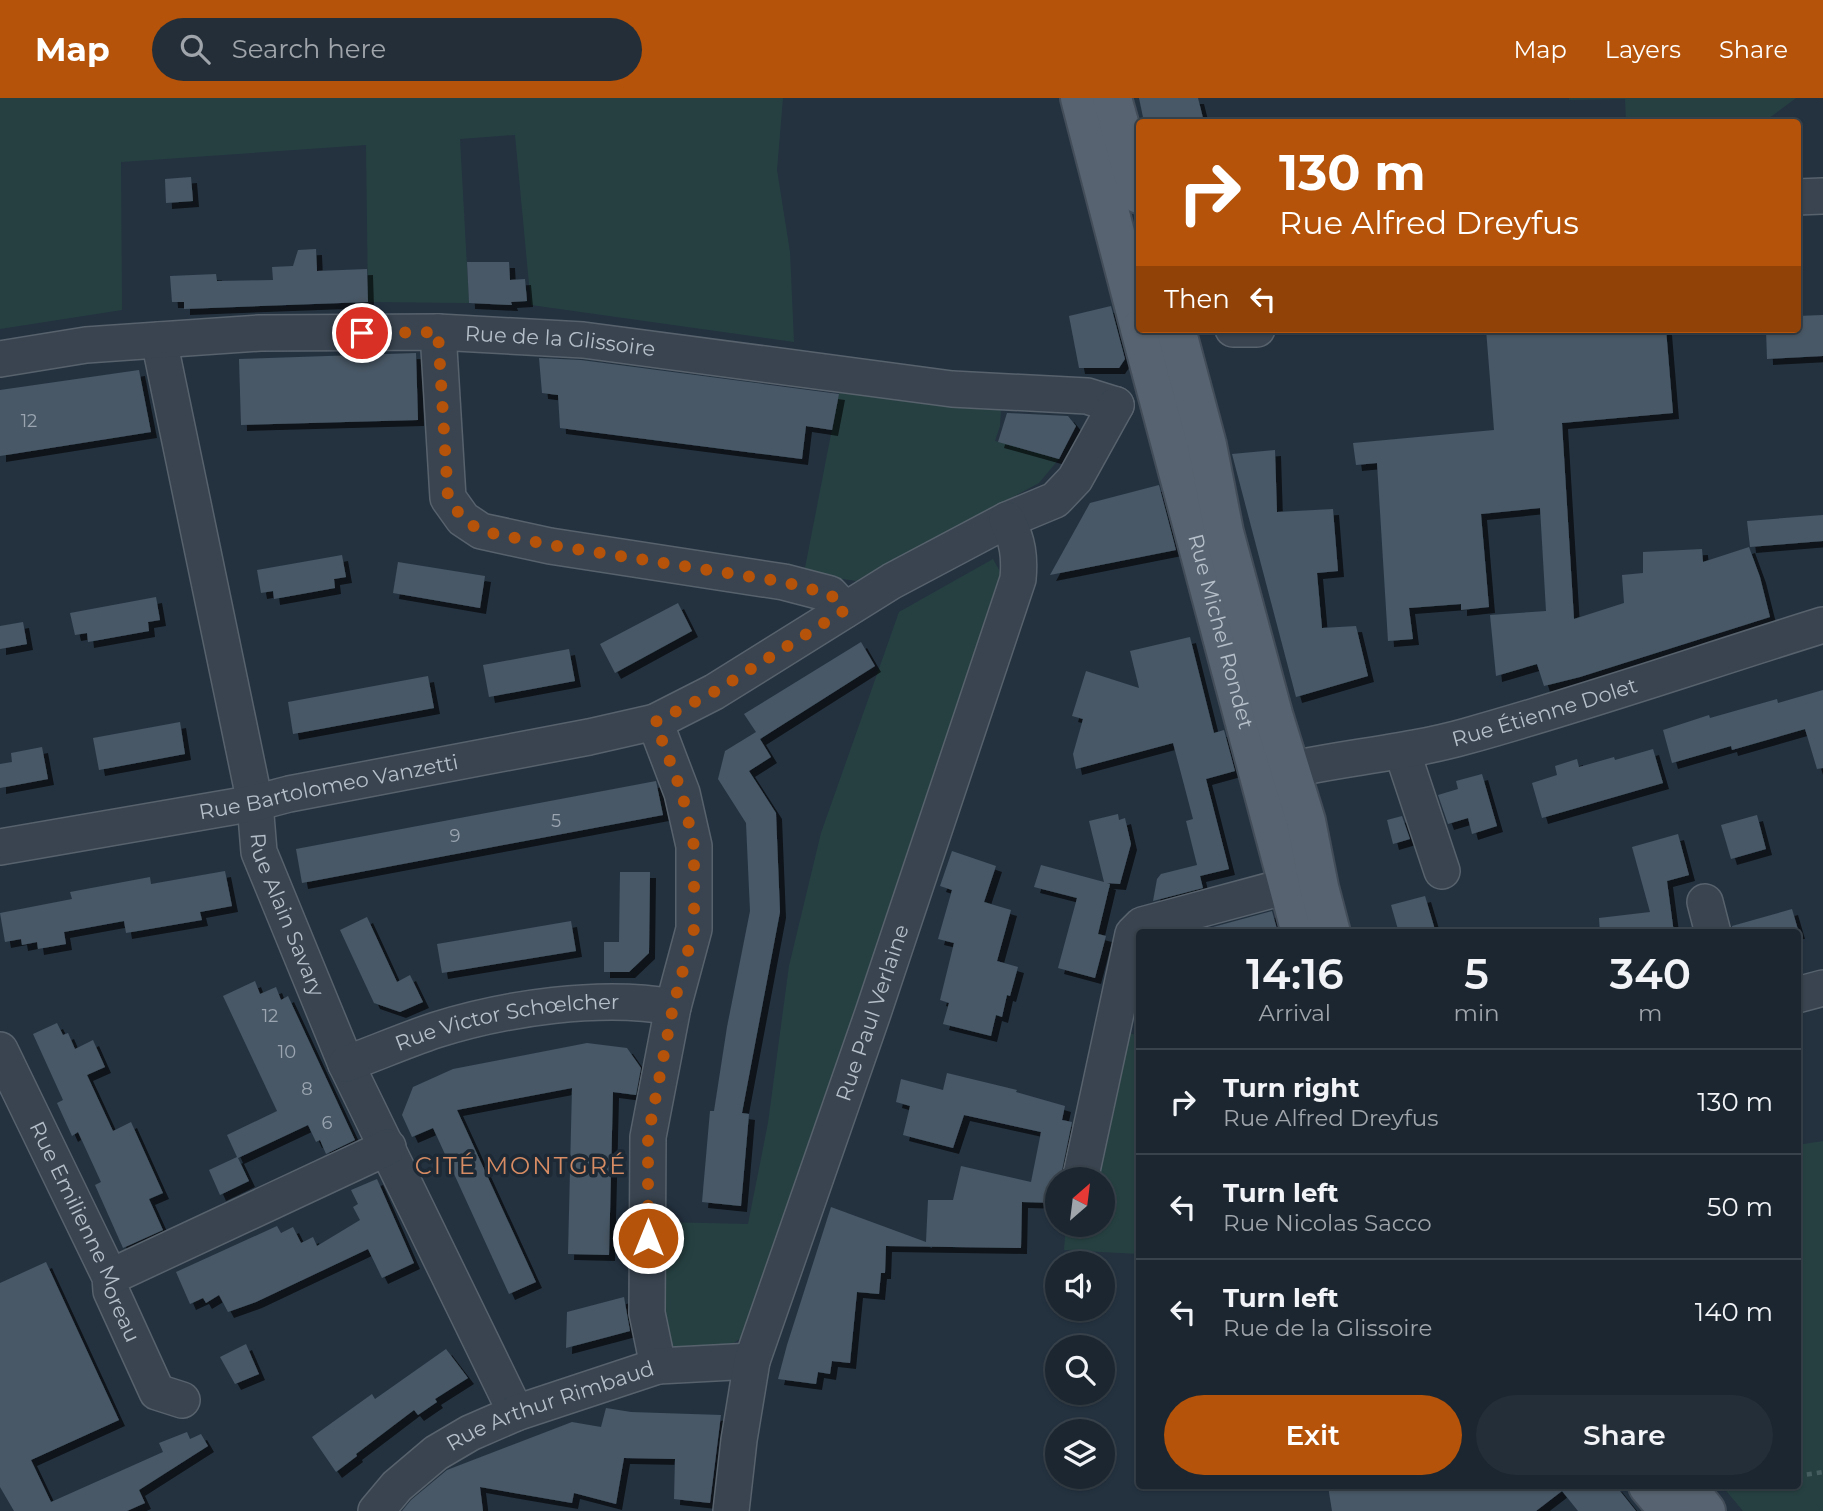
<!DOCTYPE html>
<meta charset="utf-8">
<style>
body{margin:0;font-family:Montserrat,sans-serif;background:#242e38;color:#f1f3f6;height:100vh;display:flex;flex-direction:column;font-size:26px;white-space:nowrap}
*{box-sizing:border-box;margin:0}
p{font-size:23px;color:#a0a5ab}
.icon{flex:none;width:38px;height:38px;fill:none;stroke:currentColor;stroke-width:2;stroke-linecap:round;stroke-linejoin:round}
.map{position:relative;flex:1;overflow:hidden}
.panel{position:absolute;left:1136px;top:831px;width:665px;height:560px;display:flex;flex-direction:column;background:#1b2630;border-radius:7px;box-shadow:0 2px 5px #0004,0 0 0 2px #39434c}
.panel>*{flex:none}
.top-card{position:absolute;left:1136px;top:21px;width:665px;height:214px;border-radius:7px;box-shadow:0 2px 5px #0004,0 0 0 2px #39434c;background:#b45309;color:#fff;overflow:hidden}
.needle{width:46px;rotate:28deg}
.controls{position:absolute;left:1045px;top:1069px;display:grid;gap:14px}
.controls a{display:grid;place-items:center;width:70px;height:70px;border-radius:50%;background:#1b2630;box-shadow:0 2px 5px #0004,0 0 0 2px #39434c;font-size:35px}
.pin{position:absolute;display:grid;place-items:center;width:60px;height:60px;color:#fff;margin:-30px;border:4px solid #fff;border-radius:50%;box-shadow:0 2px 7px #0007}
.me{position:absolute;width:77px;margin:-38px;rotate:0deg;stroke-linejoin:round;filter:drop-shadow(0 0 5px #0008)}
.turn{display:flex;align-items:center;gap:24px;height:147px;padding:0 28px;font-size:32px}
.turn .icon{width:91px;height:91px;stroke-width:2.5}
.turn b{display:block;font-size:49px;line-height:60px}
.then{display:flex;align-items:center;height:66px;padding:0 28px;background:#0003;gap:14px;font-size:26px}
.eta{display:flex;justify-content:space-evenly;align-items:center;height:119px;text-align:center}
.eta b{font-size:42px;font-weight:600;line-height:49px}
.primary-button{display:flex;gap:14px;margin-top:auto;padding:14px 28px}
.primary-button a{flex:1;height:80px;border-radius:42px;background:#b45309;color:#fff;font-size:28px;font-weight:600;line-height:80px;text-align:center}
.primary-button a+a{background:#242e38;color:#f1f3f6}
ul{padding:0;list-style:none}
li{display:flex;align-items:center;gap:21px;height:105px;padding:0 28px;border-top:2px solid #39434c}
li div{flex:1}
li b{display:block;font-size:26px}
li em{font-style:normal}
header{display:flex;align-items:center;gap:42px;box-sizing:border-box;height:98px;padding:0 35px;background:#b45309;color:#fff}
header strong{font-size:33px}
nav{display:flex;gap:38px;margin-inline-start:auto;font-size:24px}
.search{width:490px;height:63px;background:#242e38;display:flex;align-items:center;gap:18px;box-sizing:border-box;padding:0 24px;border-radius:38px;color:#a0a5ab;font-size:26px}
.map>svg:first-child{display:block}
</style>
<header>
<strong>Map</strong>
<div class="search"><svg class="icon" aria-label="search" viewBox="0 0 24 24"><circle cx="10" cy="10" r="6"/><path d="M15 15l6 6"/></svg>Search here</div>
<nav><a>Map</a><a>Layers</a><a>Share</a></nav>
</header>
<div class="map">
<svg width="1823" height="1413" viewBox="0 0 1823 1413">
<defs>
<filter id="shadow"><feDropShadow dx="6" dy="6" stdDeviation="0" flood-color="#0009"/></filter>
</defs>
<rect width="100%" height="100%" fill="#243240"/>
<g fill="#264041">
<polygon points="0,0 783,0 777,72 790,154 794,244 531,207 515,37 460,41 469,205 368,204 366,47 121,64 122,212 0,231"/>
<polygon points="1569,0 1796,0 1764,24 1626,24 1625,1 1569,2"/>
<polygon points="840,290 1001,311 1000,328 995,343 1059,361 1039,385 856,483 804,475"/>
<path d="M 993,461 L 1008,488 L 751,1231 C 725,1257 703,1257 668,1255 L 658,1216 L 665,1214 L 661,1124 L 748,1126 L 768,1025 L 789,868 L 821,735 L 899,514 Z"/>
<polygon points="1123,933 1139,938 1139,1156 1064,1152 1066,1127 1102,1127 1102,1082 1091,1081"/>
<polygon points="1823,1043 1823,1413 1743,1413 1722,1388 1797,1388 1797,1047"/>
</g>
<g fill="#485866" filter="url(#shadow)">
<polygon points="1139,0 1198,0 1204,24 1144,24"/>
<polygon points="191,79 193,103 166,105 165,81"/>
<polygon points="316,151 317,173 367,171 368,204 184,211 184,204 172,204 170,178 216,176 217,183 273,182 272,169 293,168 298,152"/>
<polygon points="467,164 509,164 510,182 525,181 527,203 511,204 512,207 469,205"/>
<polygon points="1111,208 1125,261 1119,270 1079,270 1069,218"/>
<polygon points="1823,217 1823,258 1767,261 1766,231 1797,231 1797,218"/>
<polygon points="1486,231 1666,231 1673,315 1562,325 1574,521 1624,505 1622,477 1643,475 1643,454 1702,451 1703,464 1749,449 1760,479 1770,519 1580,579 1544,588 1537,566 1496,578 1490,517 1546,513 1540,410 1481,416 1489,509 1461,512 1461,506 1409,510 1413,541 1388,543 1377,365 1356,367 1353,345 1494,332"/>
<polygon points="416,255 418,322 241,327 239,261"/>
<polygon points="539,260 581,262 839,296 832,332 806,328 802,361 560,330 558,297 542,295"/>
<polygon points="139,272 151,334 0,358 0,292"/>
<polygon points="1007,315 1068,318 1076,328 1059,361 998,344"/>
<polygon points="1275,352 1277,414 1333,411 1338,473 1317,475 1322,530 1356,528 1368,578 1296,599 1232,356"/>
<polygon points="1159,387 1176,452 1050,477 1090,405"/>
<polygon points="1823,417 1823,443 1750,449 1747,423"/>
<polygon points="342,457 346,479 334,481 335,490 274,501 273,493 261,495 257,472"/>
<polygon points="398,464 485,478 480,510 393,495"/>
<polygon points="156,499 160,522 148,524 149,533 88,544 87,535 75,537 70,515"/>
<polygon points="678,505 692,533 615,575 600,546"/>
<polygon points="23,524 27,546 0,551 0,528"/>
<polygon points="1190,539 1214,635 1224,632 1235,673 1206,681 1229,771 1200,778 1203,790 1153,803 1157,781 1161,776 1197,767 1186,723 1193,721 1173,645 1076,671 1073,656 1083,621 1072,618 1086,573 1139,590 1130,553"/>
<polygon points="861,544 875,568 760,641 771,659 749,673 776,715 780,814 742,1015 749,1016 741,1108 702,1104 710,1013 714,1013 727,929 750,813 746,725 718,681 725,653 756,634 744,616"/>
<polygon points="569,551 575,583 489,599 483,567"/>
<polygon points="428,578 434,610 293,636 288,604"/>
<polygon points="1823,592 1823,670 1817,671 1805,631 1732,652 1731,648 1672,665 1663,632 1709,617 1710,620 1777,601 1778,605"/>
<polygon points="180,624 185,656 99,672 93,640"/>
<polygon points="42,649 48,681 0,690 0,666 12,664 11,655"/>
<polygon points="1653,651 1663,685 1542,720 1532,685 1557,677 1555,668 1577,661 1579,669 1614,659 1615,662"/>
<polygon points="1482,676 1497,728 1472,736 1468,720 1448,726 1438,697 1458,691 1456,683"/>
<polygon points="656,683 663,717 302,785 296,751"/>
<polygon points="1118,716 1119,722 1125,720 1131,746 1120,786 1107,785 1110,786 1098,836 1106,838 1095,880 1058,870 1077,800 1034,789 1041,767 1104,784 1089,723"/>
<polygon points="1757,717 1766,751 1731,761 1721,727"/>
<polygon points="1402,718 1410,741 1393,746 1387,722"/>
<polygon points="1678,736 1689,777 1667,783 1674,835 1600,835 1599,820 1650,814 1632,749"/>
<polygon points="952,753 996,768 984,804 1011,812 997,863 1018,869 1010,898 1007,897 1002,919 996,917 991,938 943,926 949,905 940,902 954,845 938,841 952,792 940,788"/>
<polygon points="225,773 232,808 200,814 202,822 126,835 124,823 64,834 66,846 38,851 37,844 22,847 21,841 5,844 0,815 72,801 70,794 150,779 151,786"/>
<polygon points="620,774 650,774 649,855 629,874 604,874 604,844 619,844"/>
<polygon points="1425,798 1436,835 1399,835 1391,807"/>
<polygon points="1792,811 1799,835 1733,835 1732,828"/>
<polygon points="1272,813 1277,831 1265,835 1191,835"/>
<polygon points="367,819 397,884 410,877 423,904 400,914 374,905 340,832"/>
<polygon points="571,823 576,853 442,875 437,846"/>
<polygon points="255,883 260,896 276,889 281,902 288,898 355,1042 326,1056 320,1042 316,1044 308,1027 238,1060 249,1083 220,1097 209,1072 237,1059 227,1037 277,1013 223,898"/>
<polygon points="57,925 63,937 68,935 75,951 93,942 105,969 87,977 113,1033 131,1024 163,1095 149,1101 163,1132 123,1150 95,1087 101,1084 78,1034 72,1038 57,1005 63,1002 33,936"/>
<polygon points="587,945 627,950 641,970 636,997 613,994 609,1157 568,1156 572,990 457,1012 536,1184 509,1196 433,1030 412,1039 402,1017 413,989 453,971"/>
<polygon points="947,975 1017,992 1016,994 1065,1008 1062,1022 1072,1024 1060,1082 1057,1082 1057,1105 1022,1104 1021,1150 886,1148 885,1175 881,1175 879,1196 857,1194 850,1265 832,1263 830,1276 818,1274 816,1286 778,1281 787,1247 831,1109 926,1144 928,1102 953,1102 961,1068 1031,1084 1041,1034 964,1017 953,1050 903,1037 910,1008 896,1004 901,981 943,992"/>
<polygon points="377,1081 414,1165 382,1180 368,1151 256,1204 228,1214 219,1197 206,1205 203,1200 190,1206 176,1174 277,1128 281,1135 293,1129 301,1145 313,1139 317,1148 360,1122 353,1109 358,1106 351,1092"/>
<polygon points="46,1164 119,1322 31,1362 51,1404 163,1354 159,1345 187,1334 190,1341 201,1336 208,1348 139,1392 145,1405 127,1413 14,1413 0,1389 0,1185"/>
<polygon points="624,1199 630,1233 566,1250 567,1214"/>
<polygon points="246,1246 259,1276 235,1286 220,1259"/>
<polygon points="446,1251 468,1280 435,1301 437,1304 418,1317 414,1312 356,1356 357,1358 336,1374 312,1339 372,1296 375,1301"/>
<polygon points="606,1310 631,1314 721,1317 710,1405 674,1401 675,1361 624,1360 616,1406 574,1395 572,1405 480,1389 483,1413 402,1413 411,1402 447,1372 572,1324 601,1329"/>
<polygon points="1328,1388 1616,1388 1636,1413 1578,1413 1562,1393 1536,1413 1332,1413"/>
</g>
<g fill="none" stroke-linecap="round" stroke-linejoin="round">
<defs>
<g id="minor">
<polyline points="1797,99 1823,98"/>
<polyline points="1233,231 1257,231"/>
<polyline points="438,234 448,400 463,421 481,433 550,448 784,484 830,496 845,512"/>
<path id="s1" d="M 159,242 L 255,705 L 259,754 L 346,966 L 516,1315"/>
<path id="s2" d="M 0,261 L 86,247 L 260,235 L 438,234 L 583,242 L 952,291 L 1087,298 L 1116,307"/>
<polyline points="655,624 682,695 694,748 694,831 673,909 648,1039 647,1215 658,1268"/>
<polyline points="1402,653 1442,773"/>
<path id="s3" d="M 1263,678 C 1330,660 1400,657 1467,638 C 1586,605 1704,564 1823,527"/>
<path id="s4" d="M 0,749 L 255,705 L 289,696 L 589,639 L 655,624 L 714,594 L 892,483 L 1007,422 L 1055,402 L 1075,381 L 1116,307"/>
<polyline points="1705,804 1713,835"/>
<polyline points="1797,897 1823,890"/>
<path id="s5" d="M 0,952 L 110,1179 L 111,1193 L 157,1294 L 182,1302"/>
<path id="s6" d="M 346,966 C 376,955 406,942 436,932 C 506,910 601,896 673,909"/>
<polyline points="1080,1082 1133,836 1142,827 1287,788"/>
<polyline points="110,1179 388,1049"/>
<path id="s7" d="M 376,1413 L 397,1388 L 436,1355 L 470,1335 L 516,1315 L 658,1268 L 752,1263"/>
<path id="s8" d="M 731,1413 L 739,1342 L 752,1263 L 873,915 L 1018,481 C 1020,459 1018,443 1007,422"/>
</g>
<g id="major">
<polyline points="1080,0 1139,227"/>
<polyline points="1112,0 1139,96"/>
<path id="s9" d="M 1140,231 L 1301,835"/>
<polyline points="1176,231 1207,347 1224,434 1273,616 1306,723 1319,789 1331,835"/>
<polyline points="1648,1388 1669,1413"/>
<polyline points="1686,1388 1706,1413"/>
</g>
</defs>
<use href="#minor" stroke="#57626d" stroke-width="38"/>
<use href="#major" stroke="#424d59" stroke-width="42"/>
<g stroke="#455d5e" stroke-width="4.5" stroke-dasharray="5 5" stroke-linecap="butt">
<polyline points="1797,1378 1823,1374"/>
<polyline points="1728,1391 1745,1388"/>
</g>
<use href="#minor" stroke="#394450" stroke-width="35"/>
<use href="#major" stroke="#576370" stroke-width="38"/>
</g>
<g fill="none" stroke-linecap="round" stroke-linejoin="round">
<polyline stroke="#b45309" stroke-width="12" stroke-dasharray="0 21.6" points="362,235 438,234 448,400 463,421 481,433 550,447 784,484 830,496 845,512 714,594 655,624 682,695 694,748 694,831 673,909 648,1039 648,1140"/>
</g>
<g text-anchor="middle" stroke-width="7" stroke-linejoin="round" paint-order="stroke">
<g font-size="18" fill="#9aa5b1">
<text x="29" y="329">12</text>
<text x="556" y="729">5</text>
<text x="455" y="744">9</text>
<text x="270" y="924">12</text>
<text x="287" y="960">10</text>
<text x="307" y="997">8</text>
<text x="327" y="1031">6</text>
</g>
<g font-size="21" fill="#b5bfca" stroke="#1d2935">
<text dy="7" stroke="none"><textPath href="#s2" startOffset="562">Rue de la Glissoire</textPath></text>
<text dy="7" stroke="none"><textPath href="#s9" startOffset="313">Rue Michel Rondet</textPath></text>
<text dy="7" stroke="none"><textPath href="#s3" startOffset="289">Rue Étienne Dolet</textPath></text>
<text dy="7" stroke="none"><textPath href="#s4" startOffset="334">Rue Bartolomeo Vanzetti</textPath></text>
<text dy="7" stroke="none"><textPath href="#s1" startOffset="590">Rue Alain Savary</textPath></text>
<text dy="7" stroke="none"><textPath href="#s8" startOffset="520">Rue Paul Verlaine</textPath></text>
<text dy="7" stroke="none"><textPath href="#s6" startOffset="168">Rue Victor Schœlcher</textPath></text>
<text dy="7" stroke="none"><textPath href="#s5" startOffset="201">Rue Emilienne Moreau</textPath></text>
<text dy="7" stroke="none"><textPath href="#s7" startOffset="208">Rue Arthur Rimbaud</textPath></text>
</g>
<g font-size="24" letter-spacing="2" fill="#d78c63" stroke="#1d2935">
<text x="521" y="1076">CITÉ MONTGRÉ</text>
</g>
</g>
</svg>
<div class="controls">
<a><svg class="needle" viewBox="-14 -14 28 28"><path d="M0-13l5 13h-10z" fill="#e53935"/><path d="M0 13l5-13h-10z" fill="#a0a5ab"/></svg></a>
<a><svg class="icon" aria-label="sound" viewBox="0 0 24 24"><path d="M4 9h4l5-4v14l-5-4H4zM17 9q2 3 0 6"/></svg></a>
<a><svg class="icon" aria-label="search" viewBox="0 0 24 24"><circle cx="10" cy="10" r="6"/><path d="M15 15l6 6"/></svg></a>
<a><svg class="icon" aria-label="layers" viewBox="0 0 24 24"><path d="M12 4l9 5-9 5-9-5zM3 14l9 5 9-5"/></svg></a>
</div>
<div class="pin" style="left:362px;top:235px;background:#d93025"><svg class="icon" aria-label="arrive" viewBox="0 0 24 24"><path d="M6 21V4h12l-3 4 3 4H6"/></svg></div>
<svg class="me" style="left:648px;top:1140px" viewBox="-20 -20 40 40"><circle r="17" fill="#b45309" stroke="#fff" stroke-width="3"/><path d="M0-11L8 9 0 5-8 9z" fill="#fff"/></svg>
<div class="top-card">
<div class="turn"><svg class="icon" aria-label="right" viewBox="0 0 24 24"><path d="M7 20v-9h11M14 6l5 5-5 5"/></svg><div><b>130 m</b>Rue Alfred Dreyfus</div></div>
<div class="then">Then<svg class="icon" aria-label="left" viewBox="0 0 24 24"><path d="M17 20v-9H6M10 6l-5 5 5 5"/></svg></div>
</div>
<section class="panel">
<div class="eta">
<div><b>14:16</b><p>Arrival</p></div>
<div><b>5</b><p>min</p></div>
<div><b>340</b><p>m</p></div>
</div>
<ul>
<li><svg class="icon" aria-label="right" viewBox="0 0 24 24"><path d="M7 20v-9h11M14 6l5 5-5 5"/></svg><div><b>Turn right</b><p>Rue Alfred Dreyfus</p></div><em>130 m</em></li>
<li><svg class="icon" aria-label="left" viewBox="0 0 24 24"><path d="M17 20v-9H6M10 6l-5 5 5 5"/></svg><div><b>Turn left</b><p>Rue Nicolas Sacco</p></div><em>50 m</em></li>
<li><svg class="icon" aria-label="left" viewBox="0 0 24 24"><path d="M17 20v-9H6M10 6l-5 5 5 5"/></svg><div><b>Turn left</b><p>Rue de la Glissoire</p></div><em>140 m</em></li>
</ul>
<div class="primary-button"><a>Exit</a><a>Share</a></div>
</section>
</div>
